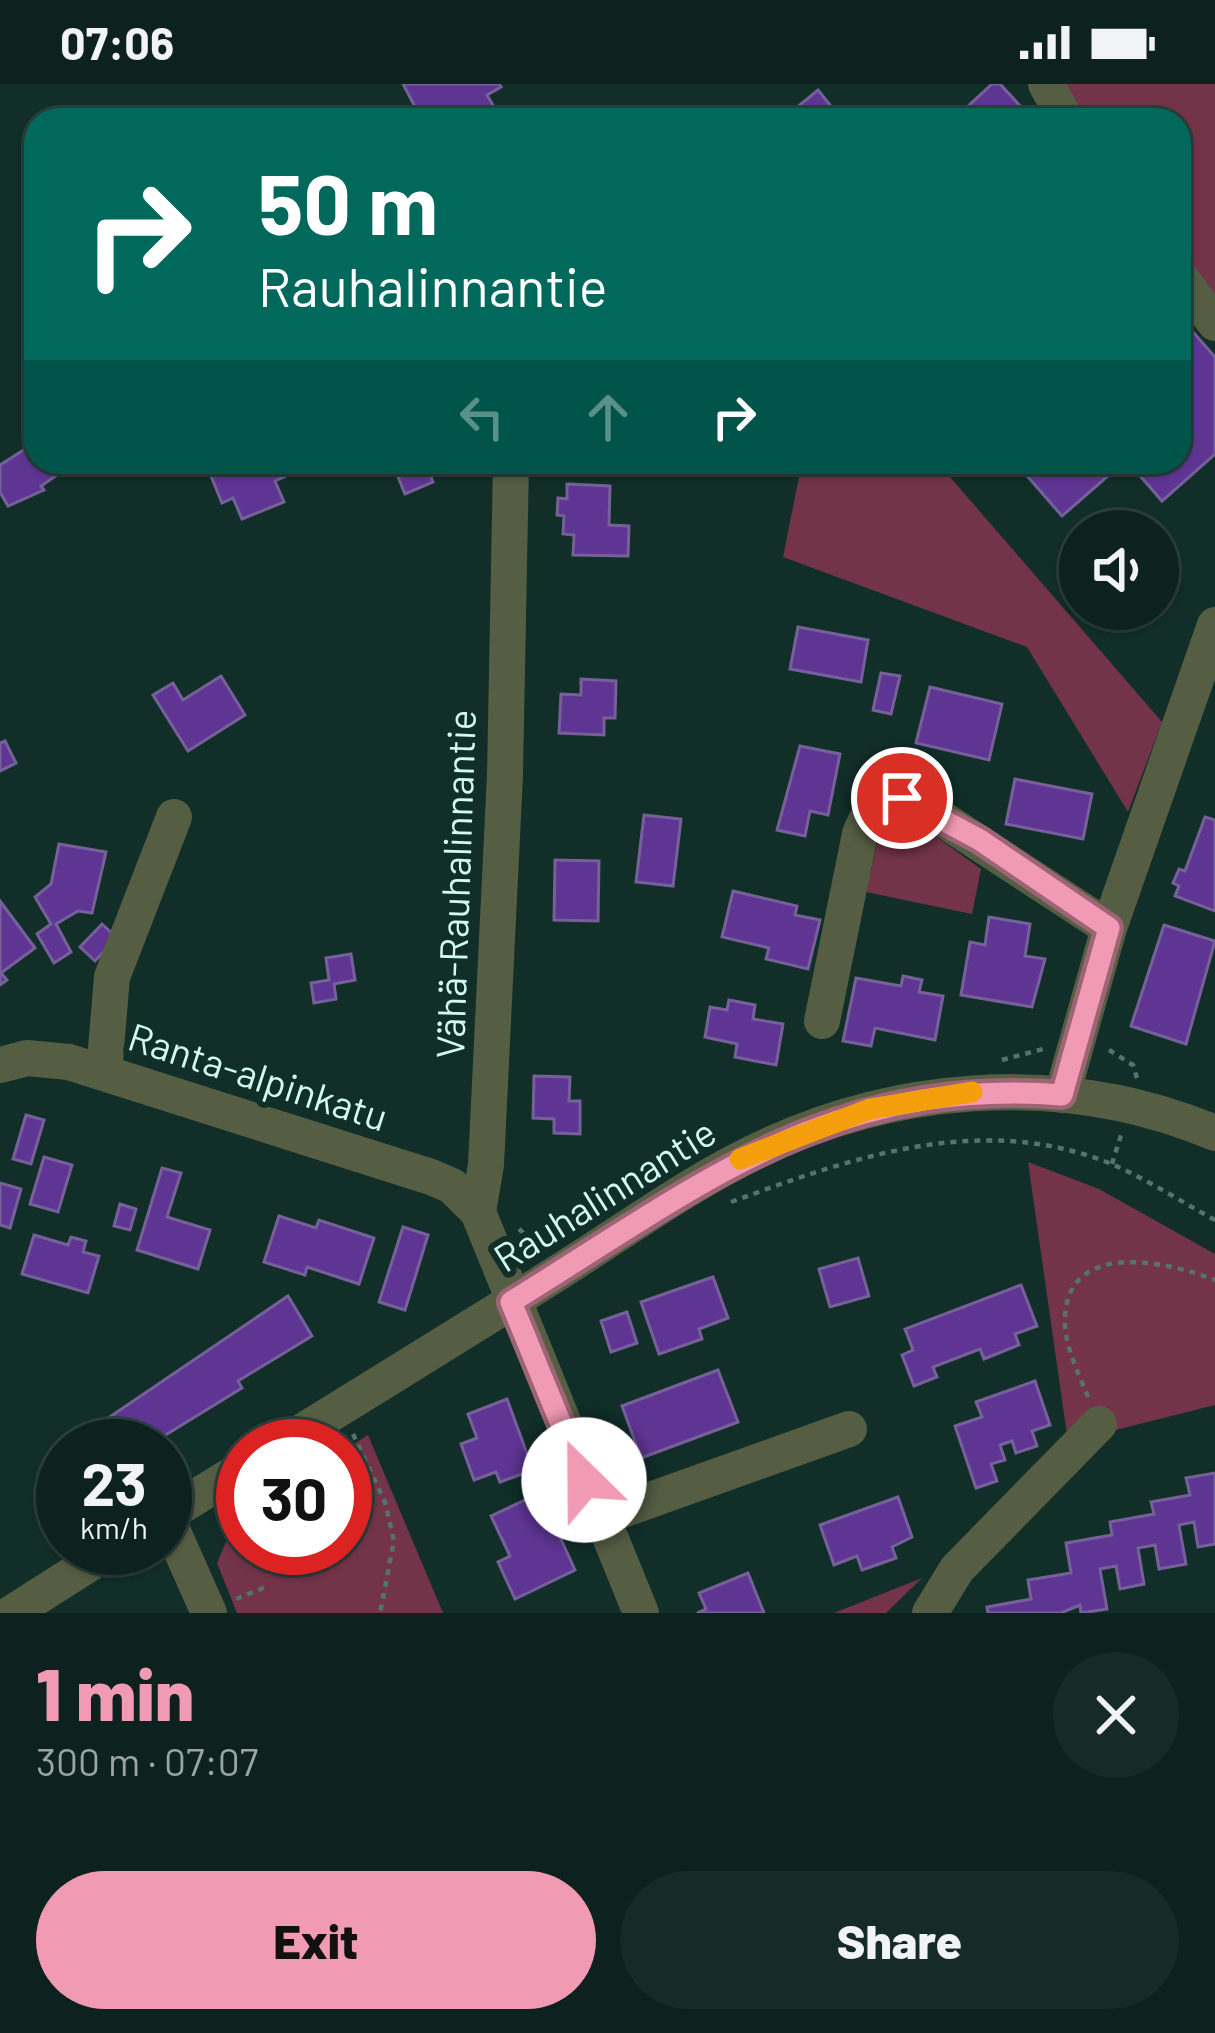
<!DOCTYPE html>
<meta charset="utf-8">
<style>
body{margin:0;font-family:Barlow,sans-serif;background:#162a28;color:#f1f3f6;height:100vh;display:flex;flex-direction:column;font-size:45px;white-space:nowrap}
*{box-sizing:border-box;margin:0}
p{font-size:39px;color:#9aa4a4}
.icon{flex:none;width:66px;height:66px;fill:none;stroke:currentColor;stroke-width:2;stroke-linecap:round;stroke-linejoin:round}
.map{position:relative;height:1529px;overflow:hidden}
.sheet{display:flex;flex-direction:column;background:#0d221f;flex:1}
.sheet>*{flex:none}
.hud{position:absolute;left:24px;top:24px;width:1167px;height:366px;border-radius:36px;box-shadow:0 3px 9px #0004,0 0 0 3px #2d3f3d;background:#00695c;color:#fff;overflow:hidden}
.controls{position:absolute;left:1059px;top:426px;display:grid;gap:24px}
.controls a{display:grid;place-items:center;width:120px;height:120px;border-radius:50%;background:#0d221f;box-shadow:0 3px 9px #0004,0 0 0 3px #2d3f3d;font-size:60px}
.speed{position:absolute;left:36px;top:1335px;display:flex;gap:24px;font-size:60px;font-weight:700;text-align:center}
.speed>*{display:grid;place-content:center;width:156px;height:156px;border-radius:50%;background:#0d221f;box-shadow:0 3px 9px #0004,0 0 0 3px #2d3f3d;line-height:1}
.speed small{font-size:30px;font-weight:400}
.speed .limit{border:18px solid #d22;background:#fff;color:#111}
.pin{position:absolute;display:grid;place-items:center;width:102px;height:102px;color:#fff;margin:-51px;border:6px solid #fff;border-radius:50%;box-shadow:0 3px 12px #0007}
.me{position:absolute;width:132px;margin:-66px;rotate:337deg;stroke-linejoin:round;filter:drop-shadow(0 0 9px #0008)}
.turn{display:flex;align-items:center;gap:42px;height:252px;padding:0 36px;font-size:54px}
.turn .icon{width:156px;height:156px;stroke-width:2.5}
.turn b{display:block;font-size:84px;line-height:102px}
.lanes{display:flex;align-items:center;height:114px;padding:0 36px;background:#0003;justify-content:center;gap:60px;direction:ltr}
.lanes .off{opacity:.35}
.round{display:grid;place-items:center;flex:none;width:126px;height:126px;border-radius:63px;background:#162a28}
.head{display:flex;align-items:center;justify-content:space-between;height:204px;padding:0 36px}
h1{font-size:72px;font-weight:800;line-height:90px;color:#f19ab4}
.action{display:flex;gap:24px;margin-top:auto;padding:24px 36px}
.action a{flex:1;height:138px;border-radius:72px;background:#f19ab4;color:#111;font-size:48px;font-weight:800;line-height:138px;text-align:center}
.action a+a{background:#162a28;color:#f1f3f6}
.status{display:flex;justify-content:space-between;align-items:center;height:84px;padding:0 60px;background:#0d221f;direction:ltr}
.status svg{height:33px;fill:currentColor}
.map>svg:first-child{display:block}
</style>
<div class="status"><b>07:06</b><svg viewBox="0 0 49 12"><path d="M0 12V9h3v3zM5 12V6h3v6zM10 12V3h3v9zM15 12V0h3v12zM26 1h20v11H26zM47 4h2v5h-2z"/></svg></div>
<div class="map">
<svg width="1215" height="1529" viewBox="0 0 1215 1529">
<rect width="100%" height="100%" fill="#112e29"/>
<g fill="#733449">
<polygon points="1062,0 1215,0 1215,212 1179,168 1179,36 1081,36"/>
<polygon points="802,378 937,378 1162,638 1128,728 1027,563 783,473"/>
<polygon points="911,744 931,749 981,785 972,830 866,808 879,751"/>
<polygon points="1028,1078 1099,1105 1215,1170 1215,1321 1068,1358"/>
<polygon points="368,1351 443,1529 237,1529 217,1479 235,1437 243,1432 243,1464 345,1464 345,1366"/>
<polygon points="922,1494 886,1529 834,1529"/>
</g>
<g fill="#5f3594" stroke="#756099" stroke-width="3">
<polygon points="403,0 499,0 501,3 487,11 497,28 483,36 422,36"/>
<polygon points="992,0 1000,0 1023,25 1011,36 953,36"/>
<polygon points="818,6 834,26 822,36 771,36 781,28 785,33"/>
<polygon points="1179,232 1215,273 1215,370 1162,417 1128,378 1179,378"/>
<polygon points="36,358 36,378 49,378 57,391 41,402 44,406 8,422 0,408 0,381"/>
<polygon points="230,378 277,378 284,393 275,397 284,418 242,435 233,414 222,419 211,392 232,383"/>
<polygon points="392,378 425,378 433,398 405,410"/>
<polygon points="1015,378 1124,378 1062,432"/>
<polygon points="567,400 610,402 609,441 629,442 628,472 573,471 574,451 563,450 564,432 557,431 558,414 567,415"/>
<polygon points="798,543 868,556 861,598 790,585"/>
<polygon points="881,589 900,592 891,630 873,626"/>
<polygon points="221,592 245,631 188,667 153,611 173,599 183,616"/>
<polygon points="581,595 616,597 615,634 604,634 604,651 559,649 561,610 581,611"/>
<polygon points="930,603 1002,620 989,676 916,659"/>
<polygon points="5,657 16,679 0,687 0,659"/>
<polygon points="800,662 840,670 828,731 810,727 805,752 777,746"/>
<polygon points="1015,695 1092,710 1083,755 1006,740"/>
<polygon points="644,731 681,735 673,802 636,798"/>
<polygon points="1205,733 1215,736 1215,827 1175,812 1179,802 1173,799 1179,785 1185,787"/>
<polygon points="59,760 106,768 92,829 78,827 56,840 71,868 54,879 37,850 51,840 35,813 51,800"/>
<polygon points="555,776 599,777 598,837 554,836"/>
<polygon points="733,807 797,822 795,831 820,836 808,885 766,875 769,864 722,853"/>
<polygon points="0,817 35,864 1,889 7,896 0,901"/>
<polygon points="989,833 1030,840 1025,872 1045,875 1032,923 961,911 970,858 985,861"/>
<polygon points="102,840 117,854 95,877 80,863"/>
<polygon points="1164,841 1215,857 1186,960 1131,942"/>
<polygon points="351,870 355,896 334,900 336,915 314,919 311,899 329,896 326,874"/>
<polygon points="903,892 922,896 919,908 943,912 935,956 875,944 871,962 843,957 856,894 901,902"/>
<polygon points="729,916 755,921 753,935 783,940 776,981 735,973 737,960 705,953 710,923 727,926"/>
<polygon points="534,992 570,993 569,1017 580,1017 580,1050 554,1049 554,1035 533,1034"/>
<polygon points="26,1031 44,1036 31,1080 13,1075"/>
<polygon points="44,1073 72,1081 58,1128 30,1120"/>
<polygon points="162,1084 181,1089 167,1133 210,1146 198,1185 137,1166"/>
<polygon points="0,1099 21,1105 10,1144 0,1141"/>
<polygon points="120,1120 136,1125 130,1146 114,1142"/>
<polygon points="279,1132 316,1144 319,1136 374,1154 359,1200 307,1183 305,1191 264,1178"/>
<polygon points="403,1143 428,1151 405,1226 379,1218"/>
<polygon points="34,1151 68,1161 71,1153 86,1157 83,1168 99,1172 88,1209 22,1190"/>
<polygon points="858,1174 869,1212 830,1223 819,1185"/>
<polygon points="713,1193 728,1234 699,1245 702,1255 659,1270 641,1218"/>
<polygon points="1021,1201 1037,1242 1015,1250 1019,1261 984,1275 980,1265 933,1283 937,1293 914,1302 902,1271 913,1266 905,1245"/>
<polygon points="288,1212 312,1252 238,1297 242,1304 159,1355 163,1361 67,1362"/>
<polygon points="627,1228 637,1259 611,1268 601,1237"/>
<polygon points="718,1286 738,1338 641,1374 622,1322"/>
<polygon points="1035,1297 1050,1341 1032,1347 1037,1362 1016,1369 1012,1357 1000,1361 1005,1376 991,1380 997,1397 976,1404 955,1342 982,1333 976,1318"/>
<polygon points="507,1315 533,1386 500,1398 496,1388 474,1396 461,1360 477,1354 468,1330"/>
<polygon points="63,1364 63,1400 47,1374"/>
<polygon points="1215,1389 1215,1460 1198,1463 1194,1438 1179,1441 1186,1480 1159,1485 1155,1461 1138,1464 1144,1500 1120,1505 1116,1482 1100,1485 1107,1525 1081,1529 1080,1521 1061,1529 988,1529 987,1523 1031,1515 1028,1496 1071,1489 1066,1459 1112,1451 1110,1438 1154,1430 1151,1418 1190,1411 1186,1394"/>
<polygon points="540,1409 575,1486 515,1515 498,1478 510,1472 491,1432"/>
<polygon points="898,1413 912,1453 892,1463 896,1474 862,1486 857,1472 834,1481 820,1441"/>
<polygon points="748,1489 764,1529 697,1529 706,1525 699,1509"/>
</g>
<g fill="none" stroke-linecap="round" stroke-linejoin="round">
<g stroke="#53746e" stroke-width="4.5" stroke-dasharray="6 6" stroke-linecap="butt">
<polyline points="1109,966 1133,981 1137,994"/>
<polyline points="1002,976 1043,965"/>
<polyline points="1112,1080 1121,1051"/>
<path d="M 731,1118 C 854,1073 980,1028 1109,1079 C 1145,1094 1180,1117 1215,1136"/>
<polyline points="519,1145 542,1166"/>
<path d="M 1088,1313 C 1078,1288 1063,1259 1065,1231 C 1071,1154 1171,1179 1215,1196"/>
<polyline points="353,1350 385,1418 394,1457 380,1529"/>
<polyline points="236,1515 268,1502"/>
</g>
<g stroke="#555d43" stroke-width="36">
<polyline points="1046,0 1066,36"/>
<polyline points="1179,192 1215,239"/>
<polyline points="511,378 505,691 486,1081 478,1128 641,1529"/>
<path d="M 822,937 L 860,750 C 873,716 890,708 924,723 L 1109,844"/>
<polyline points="0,981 27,974 69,978 431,1093 452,1102 478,1128"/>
<polyline points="104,988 112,893 174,733"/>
<polyline points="1062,1011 1109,844 1215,541"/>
<path d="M 279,1362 C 372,1304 466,1247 559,1188 C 618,1151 676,1109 737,1077 C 884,999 1061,984 1215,1049"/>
<polyline points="165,1432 243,1384"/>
<polyline points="166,1432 209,1529"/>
<polyline points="600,1434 849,1345"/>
<polyline points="12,1529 114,1464"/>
<polyline points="930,1529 957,1485 1099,1340"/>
</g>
</g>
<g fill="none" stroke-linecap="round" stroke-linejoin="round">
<defs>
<path id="route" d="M 584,1396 L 511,1218 C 698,1103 828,993 1062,1011 L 1109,844 L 980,756 L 902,714"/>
</defs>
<use href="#route" stroke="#9d6475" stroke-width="30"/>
<use href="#route" stroke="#f19ab4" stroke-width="21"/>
<polyline stroke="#f59e0b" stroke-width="21" points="740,1075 870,1025 972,1008"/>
</g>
<g text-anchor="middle" stroke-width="12" stroke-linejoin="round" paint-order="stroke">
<g font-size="39" fill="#d1fbf2" stroke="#112e29">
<text transform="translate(456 800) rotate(-88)" y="14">Vähä-Rauhalinnantie</text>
<text transform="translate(258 993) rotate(18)" y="14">Ranta-alpinkatu</text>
<text transform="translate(605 1111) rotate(-32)" y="14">Rauhalinnantie</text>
</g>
</g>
</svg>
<div class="controls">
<a><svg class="icon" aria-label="sound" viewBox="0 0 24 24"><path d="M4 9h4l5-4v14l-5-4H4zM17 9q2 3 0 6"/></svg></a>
</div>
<div class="speed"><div>23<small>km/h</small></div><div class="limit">30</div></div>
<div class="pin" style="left:902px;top:714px;background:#d93025"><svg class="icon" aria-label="arrive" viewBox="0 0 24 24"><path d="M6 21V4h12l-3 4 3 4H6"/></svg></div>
<svg class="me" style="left:584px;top:1396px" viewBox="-20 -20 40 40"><circle r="19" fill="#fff"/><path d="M0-13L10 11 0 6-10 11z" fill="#f19ab4"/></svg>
<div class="hud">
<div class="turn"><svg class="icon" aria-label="right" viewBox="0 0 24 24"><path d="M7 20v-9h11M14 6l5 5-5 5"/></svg><div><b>50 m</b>Rauhalinnantie</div></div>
<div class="lanes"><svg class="icon off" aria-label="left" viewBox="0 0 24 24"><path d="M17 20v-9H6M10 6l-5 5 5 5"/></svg><svg class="icon off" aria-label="ahead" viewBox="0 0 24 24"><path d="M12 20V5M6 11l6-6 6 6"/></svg><svg class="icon" aria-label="right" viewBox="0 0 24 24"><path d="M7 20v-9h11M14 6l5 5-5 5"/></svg></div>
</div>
</div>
<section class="sheet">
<div class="head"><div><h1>1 min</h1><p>300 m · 07:07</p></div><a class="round"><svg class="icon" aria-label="close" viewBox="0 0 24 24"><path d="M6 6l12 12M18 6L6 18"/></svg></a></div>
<div class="action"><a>Exit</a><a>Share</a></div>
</section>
